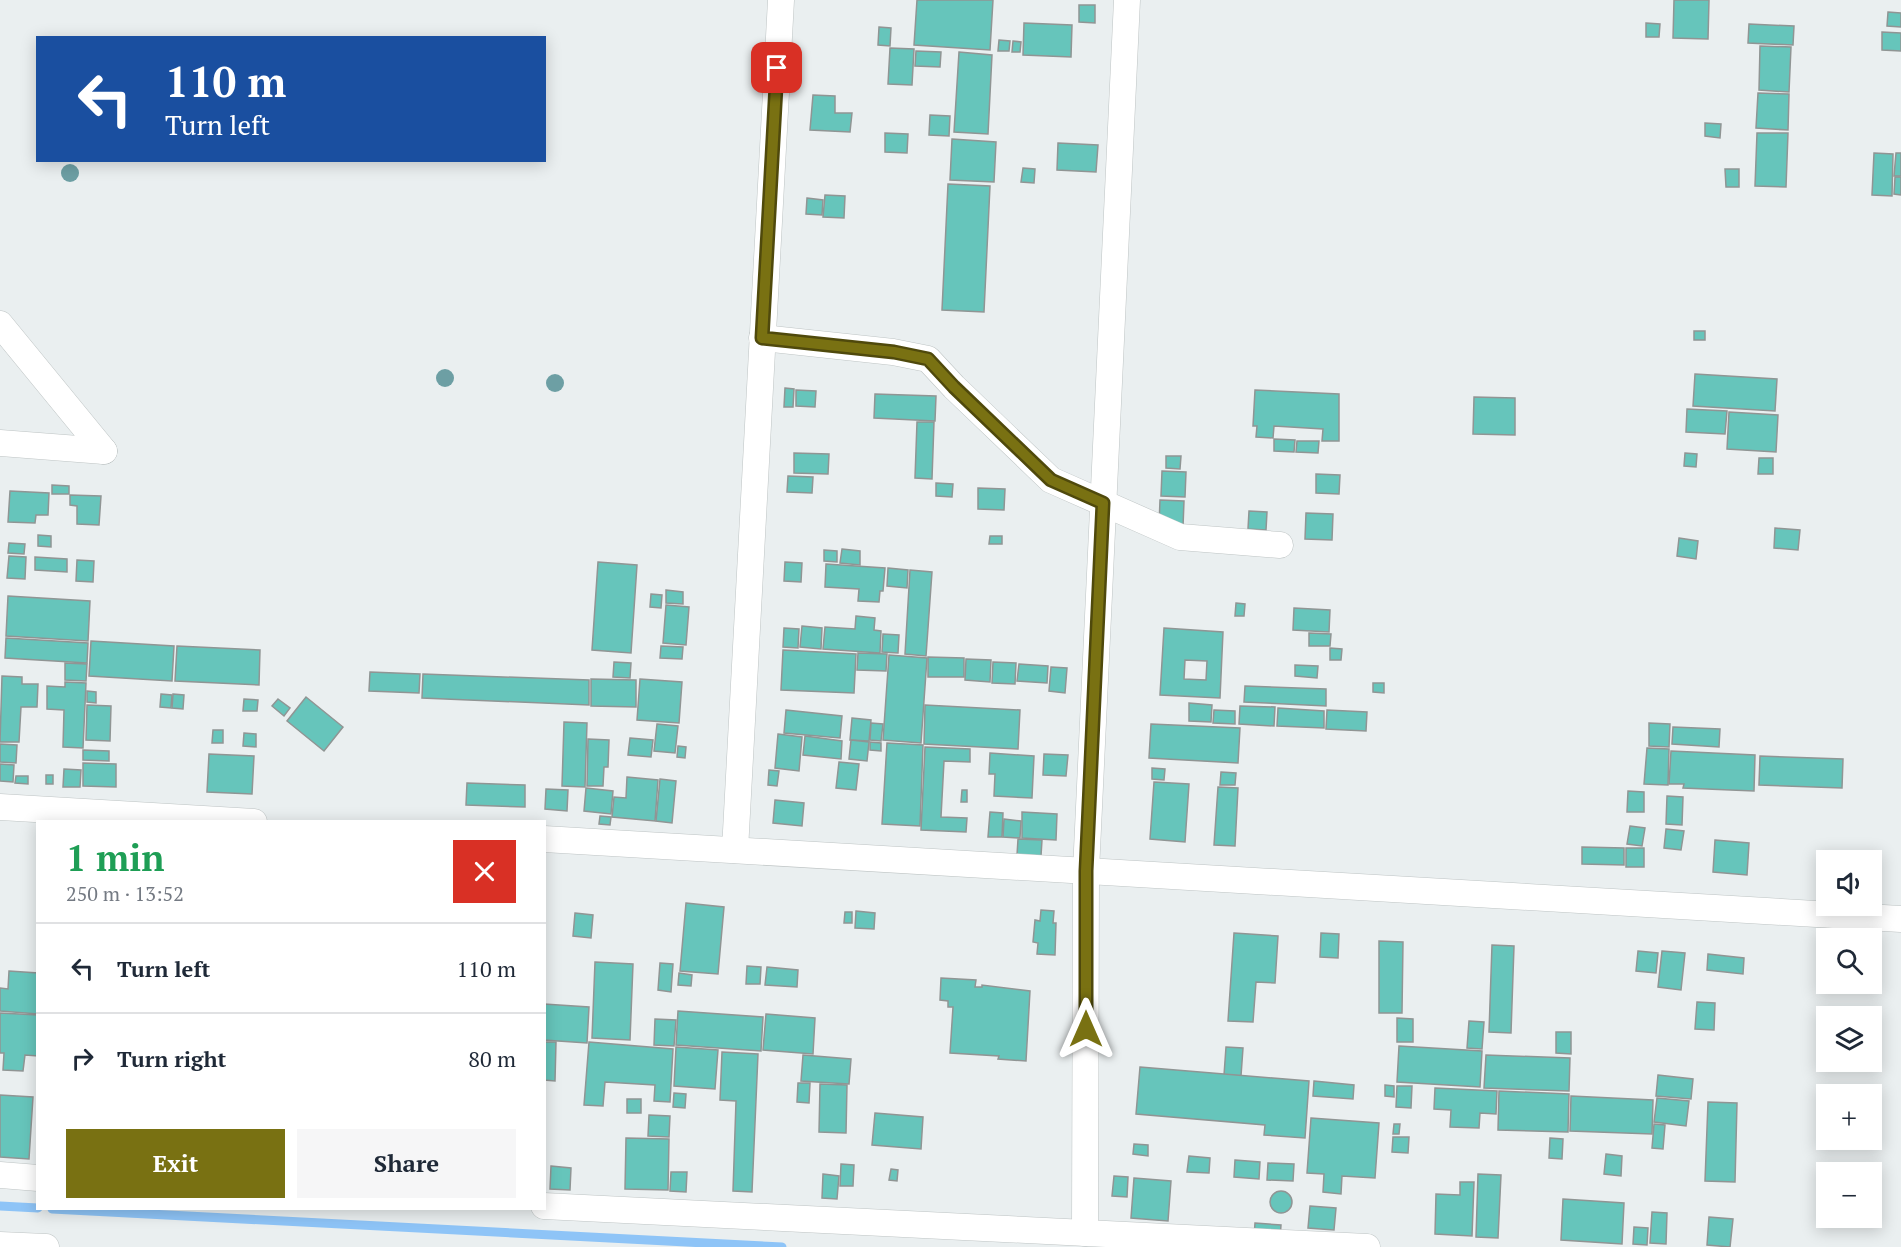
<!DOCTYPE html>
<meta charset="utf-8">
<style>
body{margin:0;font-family:"PT Serif",serif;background:#f6f6f7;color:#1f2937;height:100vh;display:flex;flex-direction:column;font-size:22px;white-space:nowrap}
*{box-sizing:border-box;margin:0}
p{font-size:20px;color:#747a83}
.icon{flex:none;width:33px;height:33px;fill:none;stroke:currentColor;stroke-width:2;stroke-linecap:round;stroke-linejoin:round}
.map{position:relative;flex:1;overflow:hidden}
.side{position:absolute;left:36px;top:820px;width:510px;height:390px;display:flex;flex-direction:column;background:#fff;border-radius:0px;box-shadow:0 3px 15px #0003}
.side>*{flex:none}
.guide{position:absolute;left:36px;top:36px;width:510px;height:126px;border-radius:0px;box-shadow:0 3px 15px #0003;background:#1a4fa0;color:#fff;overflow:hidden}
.buttons{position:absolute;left:1816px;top:850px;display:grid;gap:12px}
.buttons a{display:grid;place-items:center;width:66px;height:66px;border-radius:0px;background:#fff;box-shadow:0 3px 15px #0003;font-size:30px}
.pin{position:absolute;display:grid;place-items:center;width:51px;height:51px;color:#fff;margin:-26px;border-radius:12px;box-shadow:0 3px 9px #0006}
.me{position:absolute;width:66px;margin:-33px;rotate:0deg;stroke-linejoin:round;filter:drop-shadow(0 0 4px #0008)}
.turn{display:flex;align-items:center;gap:21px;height:126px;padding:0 30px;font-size:27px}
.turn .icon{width:78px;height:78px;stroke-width:2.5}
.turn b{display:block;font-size:42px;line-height:51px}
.round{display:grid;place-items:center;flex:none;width:63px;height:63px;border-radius:0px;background:#f6f6f7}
.overview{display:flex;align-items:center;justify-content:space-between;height:102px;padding:0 30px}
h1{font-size:36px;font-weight:800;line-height:45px;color:#1e9e55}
.button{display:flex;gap:12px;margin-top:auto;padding:12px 30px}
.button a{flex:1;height:69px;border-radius:0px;background:#797112;color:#fff;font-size:24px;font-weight:800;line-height:69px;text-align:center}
.button a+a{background:#f6f6f7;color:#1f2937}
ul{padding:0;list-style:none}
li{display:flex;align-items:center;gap:18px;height:90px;padding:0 30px;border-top:2px solid #e0e1e3}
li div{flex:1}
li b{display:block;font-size:22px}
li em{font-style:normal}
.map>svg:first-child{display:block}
</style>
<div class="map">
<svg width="1901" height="1247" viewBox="0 0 1901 1247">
<rect width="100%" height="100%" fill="#eaeff0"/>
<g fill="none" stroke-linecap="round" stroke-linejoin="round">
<g stroke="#8ec4f7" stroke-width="9">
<polyline points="0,1206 38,1208"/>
<polyline points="52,1209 782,1247"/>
</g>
</g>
<g fill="#66c5bb" stroke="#909594" stroke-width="1.5" fill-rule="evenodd">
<polygon points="917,0 993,0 990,50 914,45"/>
<polygon points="1674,0 1709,0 1708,39 1673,38"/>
<polygon points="1079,5 1095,5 1095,23 1079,22"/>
<polygon points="1888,12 1901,13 1901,27 1887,26"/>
<polygon points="1024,23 1072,25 1071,57 1023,55"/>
<polygon points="1646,23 1660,24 1659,37 1646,37"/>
<polygon points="1749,24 1794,26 1793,45 1748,43"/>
<polygon points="879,27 891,28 890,46 878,45"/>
<polygon points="1882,32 1901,33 1901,51 1882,50"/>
<polygon points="999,40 1010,41 1009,51 998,51"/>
<polygon points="1013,41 1021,42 1020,52 1012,52"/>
<polygon points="1760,46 1791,47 1789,92 1759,90"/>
<polygon points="890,48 914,49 912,85 888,84"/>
<polygon points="916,51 941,52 940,67 915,66"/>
<polygon points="959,52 992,55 988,134 954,132"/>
<polygon points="1758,93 1789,94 1788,130 1756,128"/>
<polygon points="813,95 835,96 835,113 852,113 850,132 810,130"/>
<polygon points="930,115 950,116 949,136 929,135"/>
<polygon points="1705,123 1721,124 1720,138 1705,136"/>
<polygon points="885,133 908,134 907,153 885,152"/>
<polygon points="1757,133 1788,133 1786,187 1755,186"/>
<polygon points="952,139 996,142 994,182 950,180"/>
<polygon points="1058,143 1098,145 1096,172 1057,170"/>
<polygon points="1874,153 1893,154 1892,196 1872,195"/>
<polygon points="1896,153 1901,153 1901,176 1894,176"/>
<polygon points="1023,168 1035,169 1034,183 1021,182"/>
<polygon points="1725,169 1739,169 1739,187 1726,187"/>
<polygon points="1895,177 1901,177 1901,195 1894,194"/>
<polygon points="948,184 990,186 984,312 942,310"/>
<polygon points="825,195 845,196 844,218 823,217"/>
<polygon points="807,198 823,200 822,215 806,214"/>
<rect x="1694" y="331" width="11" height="9"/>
<polygon points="1695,374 1777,379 1775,411 1693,406"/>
<polygon points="785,388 794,389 793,407 784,407"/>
<polygon points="796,390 816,391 815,407 796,406"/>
<polygon points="1255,390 1339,394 1339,441 1322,441 1323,429 1274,426 1273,438 1256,437 1257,426 1253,426"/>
<polygon points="875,394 936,396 935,421 874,418"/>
<polygon points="1474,397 1515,398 1515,435 1473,434"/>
<polygon points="1687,409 1727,411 1725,434 1686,432"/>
<polygon points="1729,412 1778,415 1776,452 1727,449"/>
<polygon points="917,422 934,422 932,479 915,478"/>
<polygon points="1274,439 1295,440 1294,452 1274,451"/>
<polygon points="1297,441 1319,441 1318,453 1296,452"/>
<polygon points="794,453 829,454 828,474 794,473"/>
<polygon points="1685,453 1697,454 1696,467 1684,466"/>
<polygon points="1166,456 1181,456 1180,469 1166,468"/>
<polygon points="1759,458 1773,458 1773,474 1758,474"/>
<polygon points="1162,471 1186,472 1185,497 1161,496"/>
<polygon points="1316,474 1340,475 1339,494 1316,493"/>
<polygon points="788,476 813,477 812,493 787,492"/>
<polygon points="936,483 953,484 952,497 936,496"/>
<polygon points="52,485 69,486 69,494 52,494"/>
<polygon points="978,488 1005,489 1004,510 978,509"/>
<polygon points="10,491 49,493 48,515 36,515 35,523 8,522"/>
<polygon points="70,495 101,496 99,525 77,524 77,506 70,505"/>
<polygon points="1160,500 1184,501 1183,527 1159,526"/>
<polygon points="1249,511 1267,512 1266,530 1248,529"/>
<polygon points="1306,513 1333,514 1332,540 1305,539"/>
<polygon points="1775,528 1800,530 1798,550 1774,548"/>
<polygon points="38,535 51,536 51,547 38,546"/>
<polygon points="990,536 1002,536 1002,544 989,544"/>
<polygon points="1679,538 1698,541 1696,559 1677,556"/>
<polygon points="9,543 25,544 24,554 8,553"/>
<polygon points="842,549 860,551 860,565 840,563"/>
<polygon points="824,550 837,551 837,562 824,561"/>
<polygon points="9,556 26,557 25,579 7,578"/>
<polygon points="35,557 67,559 67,572 35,570"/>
<polygon points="77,560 94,561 93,582 76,581"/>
<polygon points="598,562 637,565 631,653 592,650"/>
<polygon points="785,562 802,563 801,582 784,581"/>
<polygon points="826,564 885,568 883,591 880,591 879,602 858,601 859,589 825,587"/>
<polygon points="888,568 908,570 907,588 887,586"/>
<polygon points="910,570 932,572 926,656 905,654"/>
<polygon points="666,590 683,592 683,604 666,603"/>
<polygon points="651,594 662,595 661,608 650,607"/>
<polygon points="8,596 90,601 88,641 6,636"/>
<polygon points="1236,603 1245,604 1244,616 1235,616"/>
<polygon points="666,605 689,607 686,645 663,643"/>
<polygon points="1294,608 1330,610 1329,632 1293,630"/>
<polygon points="856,616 875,618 874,630 881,631 880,653 823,649 825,627 855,629"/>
<polygon points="802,626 822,628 821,649 800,647"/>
<polygon points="784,628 799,629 798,648 783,647"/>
<path d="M 1164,628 L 1223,632 L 1220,698 L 1160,695 ZM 1185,660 L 1207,661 L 1206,680 L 1184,679 Z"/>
<polygon points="1309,633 1331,634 1330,646 1309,646"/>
<polygon points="883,634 899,635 898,653 882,652"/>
<polygon points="6,638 88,643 87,663 5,658"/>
<polygon points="91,641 174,646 172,681 89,676"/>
<polygon points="177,646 260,650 259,685 175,681"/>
<polygon points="661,646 683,647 682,659 660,658"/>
<polygon points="1330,648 1342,649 1341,660 1330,660"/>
<polygon points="783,650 856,654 854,693 781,690"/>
<polygon points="858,653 887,654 886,671 857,670"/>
<polygon points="889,655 927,658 921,743 883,740"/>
<polygon points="928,657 964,658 964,677 928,677"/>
<polygon points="966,659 991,660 990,682 965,680"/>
<polygon points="614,662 631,663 630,678 613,677"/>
<polygon points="993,662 1016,663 1015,684 992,683"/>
<polygon points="65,663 87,664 86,681 65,680"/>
<polygon points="1019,664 1048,666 1047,683 1017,681"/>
<polygon points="1295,665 1318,666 1317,678 1295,676"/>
<polygon points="1051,667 1067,668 1065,693 1049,691"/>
<polygon points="370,672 420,674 419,693 369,691"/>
<polygon points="423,674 589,680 589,705 422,698"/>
<polygon points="2,676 22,677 22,684 38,684 37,707 21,707 19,742 0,742"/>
<polygon points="591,679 636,680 636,707 591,706"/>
<polygon points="640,679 682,682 679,723 637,720"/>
<polygon points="65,682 86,683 83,748 63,747 64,710 47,709 47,686 65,687"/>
<polygon points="1373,683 1384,683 1384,693 1373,692"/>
<polygon points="1245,686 1326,689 1326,706 1244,702"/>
<polygon points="87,691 96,692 96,703 87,702"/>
<polygon points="161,694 172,695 171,708 160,707"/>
<polygon points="173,694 184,695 183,709 172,708"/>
<polygon points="306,697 343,727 324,751 287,721"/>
<polygon points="244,699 258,700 257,711 243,711"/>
<polygon points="278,699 290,708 284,716 272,706"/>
<polygon points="1189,703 1212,705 1211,722 1189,721"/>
<polygon points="87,705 111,706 110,741 86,740"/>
<polygon points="925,705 1020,710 1018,749 924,744"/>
<polygon points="1240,706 1275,707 1274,726 1239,724"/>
<polygon points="1278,708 1324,711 1324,728 1277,726"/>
<polygon points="786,710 842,716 840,738 784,733"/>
<polygon points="1214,710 1235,711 1235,724 1213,723"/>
<polygon points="1327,710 1367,712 1366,731 1326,729"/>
<polygon points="852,718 871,720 869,741 850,740"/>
<polygon points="564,722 587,723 585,787 562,786"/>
<polygon points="871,723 883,724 881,741 870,740"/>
<polygon points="1649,723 1670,724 1669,747 1649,746"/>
<polygon points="657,724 678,726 675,753 654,751"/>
<polygon points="1151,724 1240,728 1238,763 1149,758"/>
<polygon points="1673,727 1720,729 1719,747 1672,744"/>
<polygon points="213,730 223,730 223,743 212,743"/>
<polygon points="244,733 256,734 256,747 243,746"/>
<polygon points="778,734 802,737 799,771 775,768"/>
<polygon points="805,736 842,741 841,759 803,755"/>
<polygon points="630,738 653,740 651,757 628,755"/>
<polygon points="588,739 609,740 608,767 604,767 603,786 587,786"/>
<polygon points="851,740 869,742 867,761 849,759"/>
<polygon points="870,742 881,743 881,751 870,750"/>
<polygon points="887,743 923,745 920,826 882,824"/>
<polygon points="0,744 17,745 16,763 0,762"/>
<polygon points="678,746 686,747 685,758 677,757"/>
<polygon points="925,747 970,749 970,762 944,761 941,817 967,818 966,832 921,830"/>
<polygon points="1647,748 1669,749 1668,785 1644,784"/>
<polygon points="83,750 109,751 109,761 83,760"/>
<polygon points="1671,751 1755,755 1754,791 1683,788 1684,784 1669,784"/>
<polygon points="990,753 1034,756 1032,798 994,796 995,774 989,774"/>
<polygon points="209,754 254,756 252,794 207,792"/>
<polygon points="1044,754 1068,755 1066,776 1043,775"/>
<polygon points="1760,756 1843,759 1842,788 1759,785"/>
<polygon points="839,762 859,764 856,790 836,788"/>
<polygon points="83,763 116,764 116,787 83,786"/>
<polygon points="0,764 14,765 13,782 0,781"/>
<polygon points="1152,768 1165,769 1164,780 1152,779"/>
<polygon points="64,769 81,770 80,787 63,787"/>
<polygon points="769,770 779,771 777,786 768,785"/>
<polygon points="1221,772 1236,773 1235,785 1220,785"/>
<rect x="46" y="775" width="7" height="9"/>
<polygon points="16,776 28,776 28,784 15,783"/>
<polygon points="627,777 658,780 655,821 612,817 614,797 626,798"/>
<polygon points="660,779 676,781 672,823 656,821"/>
<polygon points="1154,782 1189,784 1185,842 1150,839"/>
<polygon points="467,783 525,785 525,807 466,805"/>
<polygon points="1218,787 1238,788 1235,846 1214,845"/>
<polygon points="586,788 613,791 611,814 584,811"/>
<polygon points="546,789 568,790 567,811 545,809"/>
<polygon points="962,790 967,790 967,802 961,802"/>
<polygon points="1628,791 1644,792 1644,812 1627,812"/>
<polygon points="1667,796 1683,797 1682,825 1666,824"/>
<polygon points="775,800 804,803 802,826 773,823"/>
<polygon points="990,812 1003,813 1002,837 988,837"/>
<polygon points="1022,812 1057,814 1056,840 1022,838"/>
<polygon points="600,816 611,817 610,825 599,824"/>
<polygon points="1004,819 1021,821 1020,838 1003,837"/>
<polygon points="1630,826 1645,828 1642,846 1627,844"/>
<polygon points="1666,829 1684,831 1681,850 1664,848"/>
<polygon points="1018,839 1042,840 1041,856 1017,855"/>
<polygon points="1715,840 1749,843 1747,875 1713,872"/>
<polygon points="1582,847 1624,848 1624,865 1582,864"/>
<rect x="1626" y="848" width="18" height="19"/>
<polygon points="686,903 724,907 718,974 680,971"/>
<polygon points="1041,910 1054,911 1053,923 1056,923 1055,955 1037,954 1038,943 1033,942 1035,920 1040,921"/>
<polygon points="856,911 875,913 874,929 855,928"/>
<polygon points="845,912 852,912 852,923 844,923"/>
<polygon points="575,913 593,915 591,938 573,936"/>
<polygon points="1234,933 1278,936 1275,983 1256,982 1253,1022 1228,1021"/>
<polygon points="1321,933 1339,934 1338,958 1320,957"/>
<polygon points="1379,941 1403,942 1402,1013 1379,1013"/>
<polygon points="1492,945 1514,946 1511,1033 1489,1032"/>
<polygon points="1638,951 1658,953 1656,973 1636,971"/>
<polygon points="1662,951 1685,953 1681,990 1658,987"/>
<polygon points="1708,954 1744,958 1743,974 1707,970"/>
<polygon points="595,962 633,964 630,1040 592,1038"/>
<polygon points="660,963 673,964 671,992 658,990"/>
<polygon points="747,966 761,967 760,984 746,984"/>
<polygon points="767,967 798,970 797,987 765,985"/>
<polygon points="9,971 38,973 38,1014 0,1011 0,988 8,989"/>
<polygon points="679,973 692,975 691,986 678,985"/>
<polygon points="941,978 976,980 975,987 982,987 982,985 1030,991 1026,1061 998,1059 999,1056 950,1053 953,1007 948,1007 948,1001 940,1000"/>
<polygon points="1697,1002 1715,1003 1714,1030 1695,1029"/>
<polygon points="544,1004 589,1007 587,1043 544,1040"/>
<polygon points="678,1011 763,1017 761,1051 676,1045"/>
<polygon points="0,1013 38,1015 38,1056 25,1055 23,1071 3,1070 4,1053 0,1053"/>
<polygon points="766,1014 815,1018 813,1054 763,1050"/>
<polygon points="1397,1018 1413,1019 1413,1042 1397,1042"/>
<polygon points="655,1019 676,1020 674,1046 654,1045"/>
<polygon points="1469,1021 1484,1022 1482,1049 1467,1048"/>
<polygon points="1556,1032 1571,1032 1571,1054 1556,1053"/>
<polygon points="544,1042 556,1042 555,1081 544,1080"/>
<polygon points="589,1042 673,1049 670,1102 654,1101 655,1085 605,1082 603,1106 584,1105"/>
<polygon points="1399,1046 1482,1051 1480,1087 1397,1082"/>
<polygon points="676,1047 718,1050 715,1089 674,1086"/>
<polygon points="1226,1047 1243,1048 1241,1076 1224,1075"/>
<polygon points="722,1052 758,1054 752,1192 733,1191 736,1101 720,1100"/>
<polygon points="803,1055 851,1059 849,1084 801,1081"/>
<polygon points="1486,1055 1570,1058 1569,1091 1484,1088"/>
<polygon points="1140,1067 1309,1081 1305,1138 1264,1135 1265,1125 1136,1114"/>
<polygon points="1658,1075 1693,1079 1691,1099 1656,1096"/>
<polygon points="1314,1081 1354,1085 1353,1099 1313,1096"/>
<polygon points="798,1083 810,1083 809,1103 797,1102"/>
<polygon points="820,1084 847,1085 846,1133 819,1132"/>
<polygon points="1385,1085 1394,1086 1394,1097 1385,1096"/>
<polygon points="1397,1086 1412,1086 1411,1108 1396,1107"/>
<polygon points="1435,1088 1497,1091 1496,1114 1480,1113 1479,1128 1450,1127 1451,1110 1434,1109"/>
<polygon points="1499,1091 1569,1094 1568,1132 1498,1130"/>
<polygon points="674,1093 686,1094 685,1108 673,1107"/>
<polygon points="0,1095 33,1097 29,1159 0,1157"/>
<polygon points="1571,1096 1653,1100 1652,1134 1570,1131"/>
<polygon points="1657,1098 1689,1101 1686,1126 1654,1122"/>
<rect x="627" y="1099" width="14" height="14"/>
<polygon points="1708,1102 1737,1103 1735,1182 1705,1181"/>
<polygon points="875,1113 923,1117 921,1149 872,1145"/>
<polygon points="649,1115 670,1116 669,1137 648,1136"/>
<polygon points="1311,1118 1379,1123 1375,1178 1342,1176 1341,1194 1323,1192 1324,1174 1307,1173"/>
<polygon points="1394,1124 1400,1124 1399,1134 1393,1134"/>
<polygon points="1654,1124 1665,1125 1663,1149 1652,1148"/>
<polygon points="1393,1137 1409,1137 1408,1153 1392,1152"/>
<polygon points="626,1138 669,1139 668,1190 625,1189"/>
<polygon points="1550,1138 1563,1139 1562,1159 1549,1158"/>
<polygon points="1134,1144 1148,1145 1148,1156 1133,1154"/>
<polygon points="1606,1154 1622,1156 1621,1176 1604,1174"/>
<polygon points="1189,1156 1210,1158 1209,1173 1187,1172"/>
<polygon points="1235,1160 1260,1162 1259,1179 1234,1177"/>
<polygon points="1268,1163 1294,1164 1293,1181 1267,1180"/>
<polygon points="841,1164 854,1165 853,1186 840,1186"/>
<polygon points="551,1166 571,1168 570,1190 550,1189"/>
<polygon points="891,1169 898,1170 897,1181 889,1180"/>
<polygon points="671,1172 687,1172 686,1192 670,1191"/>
<polygon points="823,1174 839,1176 837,1199 822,1198"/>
<polygon points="1478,1174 1501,1175 1498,1238 1476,1237"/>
<polygon points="1114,1176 1128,1177 1127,1197 1112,1196"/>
<polygon points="1134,1178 1171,1181 1168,1221 1131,1218"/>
<polygon points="1460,1182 1474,1182 1472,1236 1435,1234 1436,1194 1460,1195"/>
<circle cx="1281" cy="1202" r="11"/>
<polygon points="1563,1199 1624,1203 1622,1244 1561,1240"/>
<polygon points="1310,1206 1336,1208 1334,1230 1308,1228"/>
<polygon points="1652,1212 1667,1213 1666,1244 1650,1243"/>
<polygon points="1709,1217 1733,1219 1730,1247 1707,1245"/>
<polygon points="1255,1223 1281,1225 1280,1239 1254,1237"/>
<polygon points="1634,1227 1648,1228 1647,1245 1633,1244"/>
</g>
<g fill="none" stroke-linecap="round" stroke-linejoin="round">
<defs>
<g id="street">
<polyline points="0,324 104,451"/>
<polyline points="762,338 893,352 928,359 954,387 1051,480 1180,537 1280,545"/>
<polyline points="0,443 104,451"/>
<polyline points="0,807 254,822"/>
<polyline points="544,839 1901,919"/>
<polyline points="735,850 781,0"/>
<polyline points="0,1175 38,1178"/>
<polyline points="544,1206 1367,1247"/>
<polyline points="1085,1233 1086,871 1127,0"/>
<polyline points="0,1245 46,1247"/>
</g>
</defs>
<use href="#street" stroke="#bec4c4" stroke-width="27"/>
<use href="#street" stroke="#fff" stroke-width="26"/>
</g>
<g fill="#6d9fa4">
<circle cx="70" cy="173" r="9"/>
<circle cx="445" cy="378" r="9"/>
<circle cx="555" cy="383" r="9"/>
</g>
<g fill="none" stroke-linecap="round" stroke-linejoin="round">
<defs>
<polyline id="route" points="777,68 762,338 894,352 928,359 954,387 1051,480 1103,503 1086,871 1086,1029"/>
</defs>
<use href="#route" stroke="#4f490c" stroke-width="15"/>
<use href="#route" stroke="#797112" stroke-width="10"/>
</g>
</svg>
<div class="buttons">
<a><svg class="icon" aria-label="sound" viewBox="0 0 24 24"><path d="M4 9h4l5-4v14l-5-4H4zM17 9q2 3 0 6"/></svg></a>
<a><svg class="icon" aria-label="search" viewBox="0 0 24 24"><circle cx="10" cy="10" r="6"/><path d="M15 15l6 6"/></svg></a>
<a><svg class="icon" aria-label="layers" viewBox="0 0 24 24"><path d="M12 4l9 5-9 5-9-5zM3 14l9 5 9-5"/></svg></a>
<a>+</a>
<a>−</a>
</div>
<div class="pin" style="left:777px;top:68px;background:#d93025"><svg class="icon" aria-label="arrive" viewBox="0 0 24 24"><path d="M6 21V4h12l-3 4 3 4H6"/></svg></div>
<svg class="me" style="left:1086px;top:1029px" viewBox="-20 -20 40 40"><path d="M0-17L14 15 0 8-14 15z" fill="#797112" stroke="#fff" stroke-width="4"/></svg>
<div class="guide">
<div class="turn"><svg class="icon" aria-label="left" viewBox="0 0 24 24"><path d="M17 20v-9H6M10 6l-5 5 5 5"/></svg><div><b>110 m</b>Turn left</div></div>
</div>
<section class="side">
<div class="overview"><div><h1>1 min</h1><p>250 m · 13:52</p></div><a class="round" style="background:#d93025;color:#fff"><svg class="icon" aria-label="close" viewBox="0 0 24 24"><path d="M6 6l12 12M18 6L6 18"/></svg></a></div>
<ul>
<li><svg class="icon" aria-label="left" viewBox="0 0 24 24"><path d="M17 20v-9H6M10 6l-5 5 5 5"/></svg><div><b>Turn left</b></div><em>110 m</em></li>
<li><svg class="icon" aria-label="right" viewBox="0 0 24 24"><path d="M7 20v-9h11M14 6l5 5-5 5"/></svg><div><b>Turn right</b></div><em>80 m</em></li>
</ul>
<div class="button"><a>Exit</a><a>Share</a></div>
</section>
</div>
